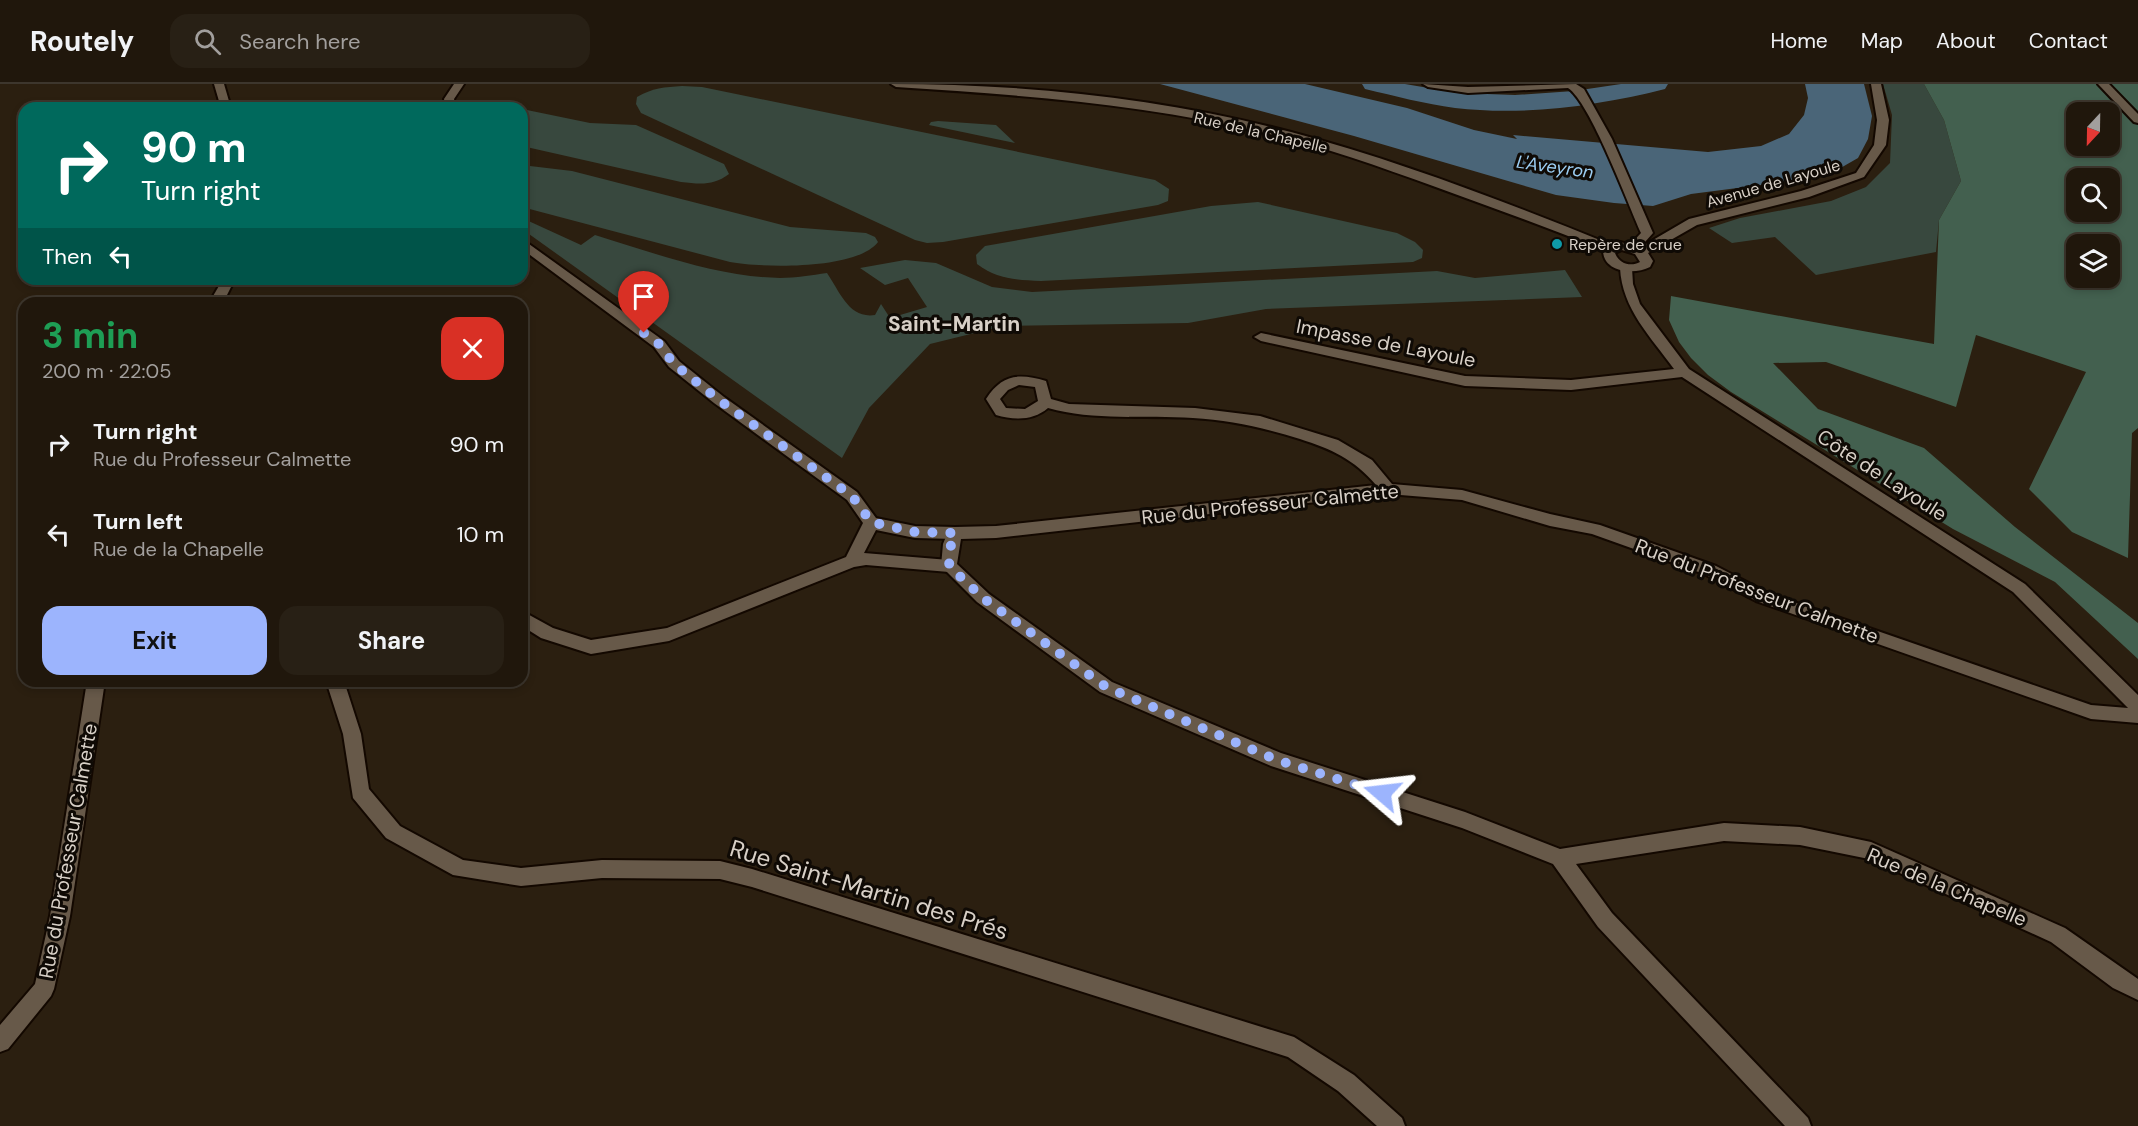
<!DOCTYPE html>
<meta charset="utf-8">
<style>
body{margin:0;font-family:"DM Sans",sans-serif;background:#282015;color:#f1f3f6;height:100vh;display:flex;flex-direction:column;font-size:22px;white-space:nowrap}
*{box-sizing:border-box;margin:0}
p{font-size:20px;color:#a29f9d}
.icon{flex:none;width:33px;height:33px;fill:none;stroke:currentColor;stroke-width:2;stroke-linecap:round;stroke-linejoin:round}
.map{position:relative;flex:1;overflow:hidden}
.side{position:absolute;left:18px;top:213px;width:510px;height:390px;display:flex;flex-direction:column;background:#20170c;border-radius:18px;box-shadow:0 3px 9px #0003,0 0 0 2px #3d362d}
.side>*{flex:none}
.top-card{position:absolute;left:18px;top:18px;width:510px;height:183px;border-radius:18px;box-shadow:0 3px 9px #0003,0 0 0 2px #3d362d;background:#00695c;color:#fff;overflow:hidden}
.needle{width:39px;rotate:202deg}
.tools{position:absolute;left:2066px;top:18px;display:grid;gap:12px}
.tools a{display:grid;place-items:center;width:54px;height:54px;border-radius:12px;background:#20170c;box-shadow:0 3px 9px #0003,0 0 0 2px #3d362d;font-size:30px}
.pin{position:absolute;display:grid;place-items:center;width:51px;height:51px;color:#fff;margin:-62px -26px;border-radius:50% 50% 50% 0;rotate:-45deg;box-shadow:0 0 6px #0007}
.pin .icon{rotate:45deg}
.me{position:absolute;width:66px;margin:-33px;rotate:287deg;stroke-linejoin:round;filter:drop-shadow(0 0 4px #0008)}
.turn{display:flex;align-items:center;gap:21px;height:126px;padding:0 24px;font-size:27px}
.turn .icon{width:78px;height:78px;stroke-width:2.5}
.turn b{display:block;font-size:42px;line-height:51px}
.then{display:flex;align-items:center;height:57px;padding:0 24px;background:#0003;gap:12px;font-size:22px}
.round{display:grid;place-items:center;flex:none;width:63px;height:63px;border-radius:18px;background:#282015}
.overview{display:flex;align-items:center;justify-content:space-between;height:102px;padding:0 24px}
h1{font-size:36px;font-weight:700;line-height:45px;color:#1e9e55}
.action{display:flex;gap:12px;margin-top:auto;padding:12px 24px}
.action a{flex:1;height:69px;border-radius:18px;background:#9cb4fd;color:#111;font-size:24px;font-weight:700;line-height:69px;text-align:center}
.action a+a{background:#282015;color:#f1f3f6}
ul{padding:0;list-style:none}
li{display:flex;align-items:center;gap:18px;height:90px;padding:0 24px}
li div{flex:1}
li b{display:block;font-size:22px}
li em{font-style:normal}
header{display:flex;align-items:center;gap:36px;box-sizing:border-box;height:84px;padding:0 30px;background:#20170c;border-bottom:2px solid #3d362d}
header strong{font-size:28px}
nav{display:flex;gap:33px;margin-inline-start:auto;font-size:21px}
.search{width:420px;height:54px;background:#282015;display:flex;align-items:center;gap:15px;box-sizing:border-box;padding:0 21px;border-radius:18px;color:#a29f9d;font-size:22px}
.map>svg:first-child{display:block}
</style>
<header>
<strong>Routely</strong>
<div class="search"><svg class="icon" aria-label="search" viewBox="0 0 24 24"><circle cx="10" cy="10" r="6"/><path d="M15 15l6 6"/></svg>Search here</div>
<nav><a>Home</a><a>Map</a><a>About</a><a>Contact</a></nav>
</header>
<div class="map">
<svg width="2138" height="1042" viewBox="0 0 2138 1042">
<rect width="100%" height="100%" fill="#2b1f10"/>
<g fill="#38483e">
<polygon points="1883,0 1924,0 1944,36 1961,97 1939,136 1936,168 1816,191 1775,153 1732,159 1709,144 1740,134 1831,117 1866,103 1890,79 1892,31"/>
<path d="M 682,2 L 702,3 L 1155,96 L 1169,105 L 1168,117 L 1158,121 L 943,158 L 927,159 L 915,156 L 641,29 L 636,20 L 637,13 C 652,4 665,3 682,2 Z"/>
<path d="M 522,25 L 590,39 L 636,41 L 724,80 L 729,90 C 713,102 700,100 681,98 L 522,62 Z"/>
<polygon points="938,37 996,41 1015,59 929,41 931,38"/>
<path d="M 522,78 L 530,82 L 572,87 L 790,143 L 866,149 L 875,153 L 878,158 C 857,186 762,184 730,178 L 522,123 Z"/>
<path d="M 1258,118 L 1397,149 L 1415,158 L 1423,166 L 1422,174 L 1413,178 L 1041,197 C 1016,196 997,195 977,180 L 976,171 L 985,162 L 1211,122 Z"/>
<path d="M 522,134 L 581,161 L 595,151 C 654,169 718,193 780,194 C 796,194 812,191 827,189 C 840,208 849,235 875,231 L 881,220 L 890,234 L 927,223 L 908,194 L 885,201 L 860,184 L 905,176 L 936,179 L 992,203 L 1032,208 L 1437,187 L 1475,194 L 1565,186 L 1582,213 L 1266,225 L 1188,239 L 1003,242 L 930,260 L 869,324 L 842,374 L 522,145 Z"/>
</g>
<path fill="#43604f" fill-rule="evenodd" d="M 1924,0 L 2138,0 L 2138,344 L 2132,349 L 2128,474 L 2072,448 L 2029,405 L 2086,288 L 1976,251 L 1956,323 L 1826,278 L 1773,279 L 1818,325 L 1924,364 L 2015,443 L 2138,539 L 2138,575 L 2055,498 L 1953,445 L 1731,308 L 1708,291 L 1691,274 L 1679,258 L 1669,236 L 1671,212 L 1934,260 L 1939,136 L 1961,97 L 1944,36 ZM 2076,28 L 2109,28 L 2109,62 L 2076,62 ZM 2076,94 L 2109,94 L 2109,128 L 2076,128 ZM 2076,160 L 2109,160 L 2109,194 L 2076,194 Z"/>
<polygon fill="#4a6578" points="1160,0 1305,0 1407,24 1474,46 1517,55 1513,51 1708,68 1761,62 1789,50 1804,31 1808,14 1805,0 1864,0 1872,32 1868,55 1858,74 1837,86 1784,98 1691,110 1653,122 1614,119 1556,111 1354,52"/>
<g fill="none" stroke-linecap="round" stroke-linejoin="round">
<path fill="#4a6578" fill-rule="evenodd" d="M 1362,0 L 1405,0 L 1458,9 L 1515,11 L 1574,7 L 1621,0 L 1668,0 L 1665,5 C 1598,22 1524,32 1455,24 C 1425,20 1395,12 1365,5 Z"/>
<defs>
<g id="minor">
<polygon points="214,0 224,0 231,24 221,24"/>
<path d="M 1423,0 L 1468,3 L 1576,0 L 1584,5 L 1612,55 L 1653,149 L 1637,167 L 1633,168 L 1627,164 L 1641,149 C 1628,120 1590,18 1568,4 L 1468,9 L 1428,3 Z"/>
<path d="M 1626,180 L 1632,184 L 1633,200 L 1640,220 L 1689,285 L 2025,500 L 2138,611 L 2138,639 L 2091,635 L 1756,517 L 1704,490 L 1592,450 L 1550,442 L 1462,416 L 1388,410 L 996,454 L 961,455 L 957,480 L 989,510 L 1112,598 L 1281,669 L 1465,728 L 1560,765 L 1724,739 L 1800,743 L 1871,758 L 2065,844 L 2138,895 L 2138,916 L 2113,904 L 2051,858 L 1869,775 L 1800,761 L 1724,757 L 1576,780 L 1612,829 L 1808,1034 L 1811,1042 L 1785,1042 L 1598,843 L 1553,780 L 1462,744 L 1271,682 L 1100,608 L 977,518 L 941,482 L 943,460 L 949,445 L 955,443 L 996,442 L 1376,401 C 1354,375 1331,365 1300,355 C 1265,344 1230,336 1193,334 C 1145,331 1094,337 1048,324 C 1033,337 1014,336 996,331 L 986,315 C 1002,290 1019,289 1046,297 L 1051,315 L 1069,320 L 1195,324 L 1260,332 L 1338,356 L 1372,376 L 1392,400 L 1462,406 L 1550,430 L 1600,441 L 1716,482 L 1768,509 L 2091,621 L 2128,624 L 2013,508 L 1682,293 L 1571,306 L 1465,302 L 1261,257 L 1254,253 L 1261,249 L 1465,292 L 1571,296 L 1674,285 C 1651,253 1622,225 1620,184 ZM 1019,301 L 1035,303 L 1038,317 L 1025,325 L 1006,324 L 1000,315 L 1008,306 Z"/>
<polygon points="223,195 235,195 223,219 209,219"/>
<polygon points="326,597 344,597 361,650 369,705 400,742 463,776 521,784 602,776 720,777 752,785 1294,953 1354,991 1402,1034 1405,1042 1377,1042 1338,1007 1288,973 752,803 720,795 602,794 521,802 453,791 386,754 353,714 343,650"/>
</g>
<g id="tertiary">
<polygon points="454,0 464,0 454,15 456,24 446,24 444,15"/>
<path d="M 891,0 C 1024,0 1162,14 1291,48 C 1400,77 1508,119 1612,161 L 1620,158 L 1641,163 L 1689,135 L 1801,107 L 1856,89 L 1874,61 L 1877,36 L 1871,0 L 1881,0 L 1889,36 L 1886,61 L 1864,93 L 1809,113 L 1697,141 L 1648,169 L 1653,177 L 1650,183 C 1635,191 1603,189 1603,166 C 1547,143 1490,123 1433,102 C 1378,82 1322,62 1265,49 C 1144,20 1020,11 896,3 ZM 1622,166 L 1635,170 L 1640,178 C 1631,183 1619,180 1615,169 Z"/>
<polygon points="522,155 664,257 679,277 724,313 857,408 876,434 915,442 955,443 961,445 963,449 961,453 955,455 915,454 876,446 864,469 949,476 955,478 957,482 955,486 949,488 866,481 854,483 669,557 591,570 541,554 522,542 522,527 553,544 591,556 667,544 846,473 863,439 847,416 714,319 669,283 654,263 522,165"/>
<polygon points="87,597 105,597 70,832 54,905 51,912 8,965 0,968 0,941 35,900 50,832"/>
</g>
<polygon id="secondary" points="2098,0 2109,0 2138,30 2138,39 2134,38"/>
</defs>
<use href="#minor" stroke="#130800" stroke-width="4"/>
<use href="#tertiary" stroke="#130800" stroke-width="4"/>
<use href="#secondary" stroke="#130800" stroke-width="4"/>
<use href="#minor" fill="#675949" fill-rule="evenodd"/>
<use href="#tertiary" fill="#675949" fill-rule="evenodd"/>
<use href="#secondary" fill="#675949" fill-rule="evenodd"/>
</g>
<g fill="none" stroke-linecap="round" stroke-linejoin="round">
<polyline stroke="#9cb4fd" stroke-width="10" stroke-dasharray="0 18" points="644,249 659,260 674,280 719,316 852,412 871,438 915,448 955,449 951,460 949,482 983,514 1106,603 1277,676 1382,709"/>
</g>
<circle fill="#0f9aa8" stroke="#0f0a05" stroke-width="2" cx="1557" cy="160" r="6"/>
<g text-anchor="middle" stroke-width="6" stroke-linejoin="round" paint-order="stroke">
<g font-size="16" fill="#d8d0c7" stroke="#0f0a05">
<text transform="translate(1261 48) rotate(13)" y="6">Rue de la Chapelle</text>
<text transform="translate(1773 99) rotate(-16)" y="6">Avenue de Layoule</text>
</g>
<g font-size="16" fill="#d8d0c7" stroke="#0f0a05" text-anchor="start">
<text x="1569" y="166">Repère de crue</text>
</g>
<g font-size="18" font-style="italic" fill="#9ccef3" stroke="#0f0a05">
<text transform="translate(1555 83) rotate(8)" y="6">L'Aveyron</text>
</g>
<g font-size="20" fill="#d8d0c7" stroke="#0f0a05">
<text transform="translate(1386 259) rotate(11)" y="7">Impasse de Layoule</text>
<text transform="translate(1882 391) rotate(33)" y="7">Côte de Layoule</text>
<text transform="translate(1270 420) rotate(-6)" y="7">Rue du Professeur Calmette</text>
<text transform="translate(1757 507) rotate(21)" y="7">Rue du Professeur Calmette</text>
<text transform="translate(68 767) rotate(-80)" y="7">Rue du Professeur Calmette</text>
<text transform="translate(1947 803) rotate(23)" y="7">Rue de la Chapelle</text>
</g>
<g font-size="21" font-weight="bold" fill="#d8d0c7" stroke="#0f0a05">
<text x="954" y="247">Saint-Martin</text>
</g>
<g font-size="24" fill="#d8d0c7" stroke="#0f0a05">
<text transform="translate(869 806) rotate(17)" y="8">Rue Saint-Martin des Prés</text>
</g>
</g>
</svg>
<div class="tools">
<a><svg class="needle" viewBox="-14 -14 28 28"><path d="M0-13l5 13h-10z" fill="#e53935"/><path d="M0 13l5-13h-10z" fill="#a29f9d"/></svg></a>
<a><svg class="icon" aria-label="search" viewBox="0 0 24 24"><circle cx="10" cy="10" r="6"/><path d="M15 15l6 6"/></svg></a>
<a><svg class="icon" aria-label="layers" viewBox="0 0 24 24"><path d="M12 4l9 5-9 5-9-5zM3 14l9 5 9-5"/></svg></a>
</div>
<div class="pin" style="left:644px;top:249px;background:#d93025"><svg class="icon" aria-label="arrive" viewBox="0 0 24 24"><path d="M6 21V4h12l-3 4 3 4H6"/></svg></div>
<svg class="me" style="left:1382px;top:709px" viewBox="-20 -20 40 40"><path d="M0-17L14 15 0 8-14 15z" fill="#9cb4fd" stroke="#fff" stroke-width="4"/></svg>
<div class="top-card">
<div class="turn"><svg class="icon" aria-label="right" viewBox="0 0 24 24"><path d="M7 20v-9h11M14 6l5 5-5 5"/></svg><div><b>90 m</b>Turn right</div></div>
<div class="then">Then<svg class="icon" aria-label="left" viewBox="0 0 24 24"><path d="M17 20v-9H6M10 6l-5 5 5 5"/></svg></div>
</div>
<section class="side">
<div class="overview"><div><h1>3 min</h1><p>200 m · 22:05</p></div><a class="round" style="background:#d93025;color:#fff"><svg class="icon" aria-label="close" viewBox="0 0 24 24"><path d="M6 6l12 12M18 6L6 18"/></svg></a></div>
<ul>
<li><svg class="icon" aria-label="right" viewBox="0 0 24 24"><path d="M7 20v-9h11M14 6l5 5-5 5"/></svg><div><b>Turn right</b><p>Rue du Professeur Calmette</p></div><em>90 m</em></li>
<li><svg class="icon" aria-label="left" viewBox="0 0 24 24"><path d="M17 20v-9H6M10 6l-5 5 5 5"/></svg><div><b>Turn left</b><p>Rue de la Chapelle</p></div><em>10 m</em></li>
</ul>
<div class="action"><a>Exit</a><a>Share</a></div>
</section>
</div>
